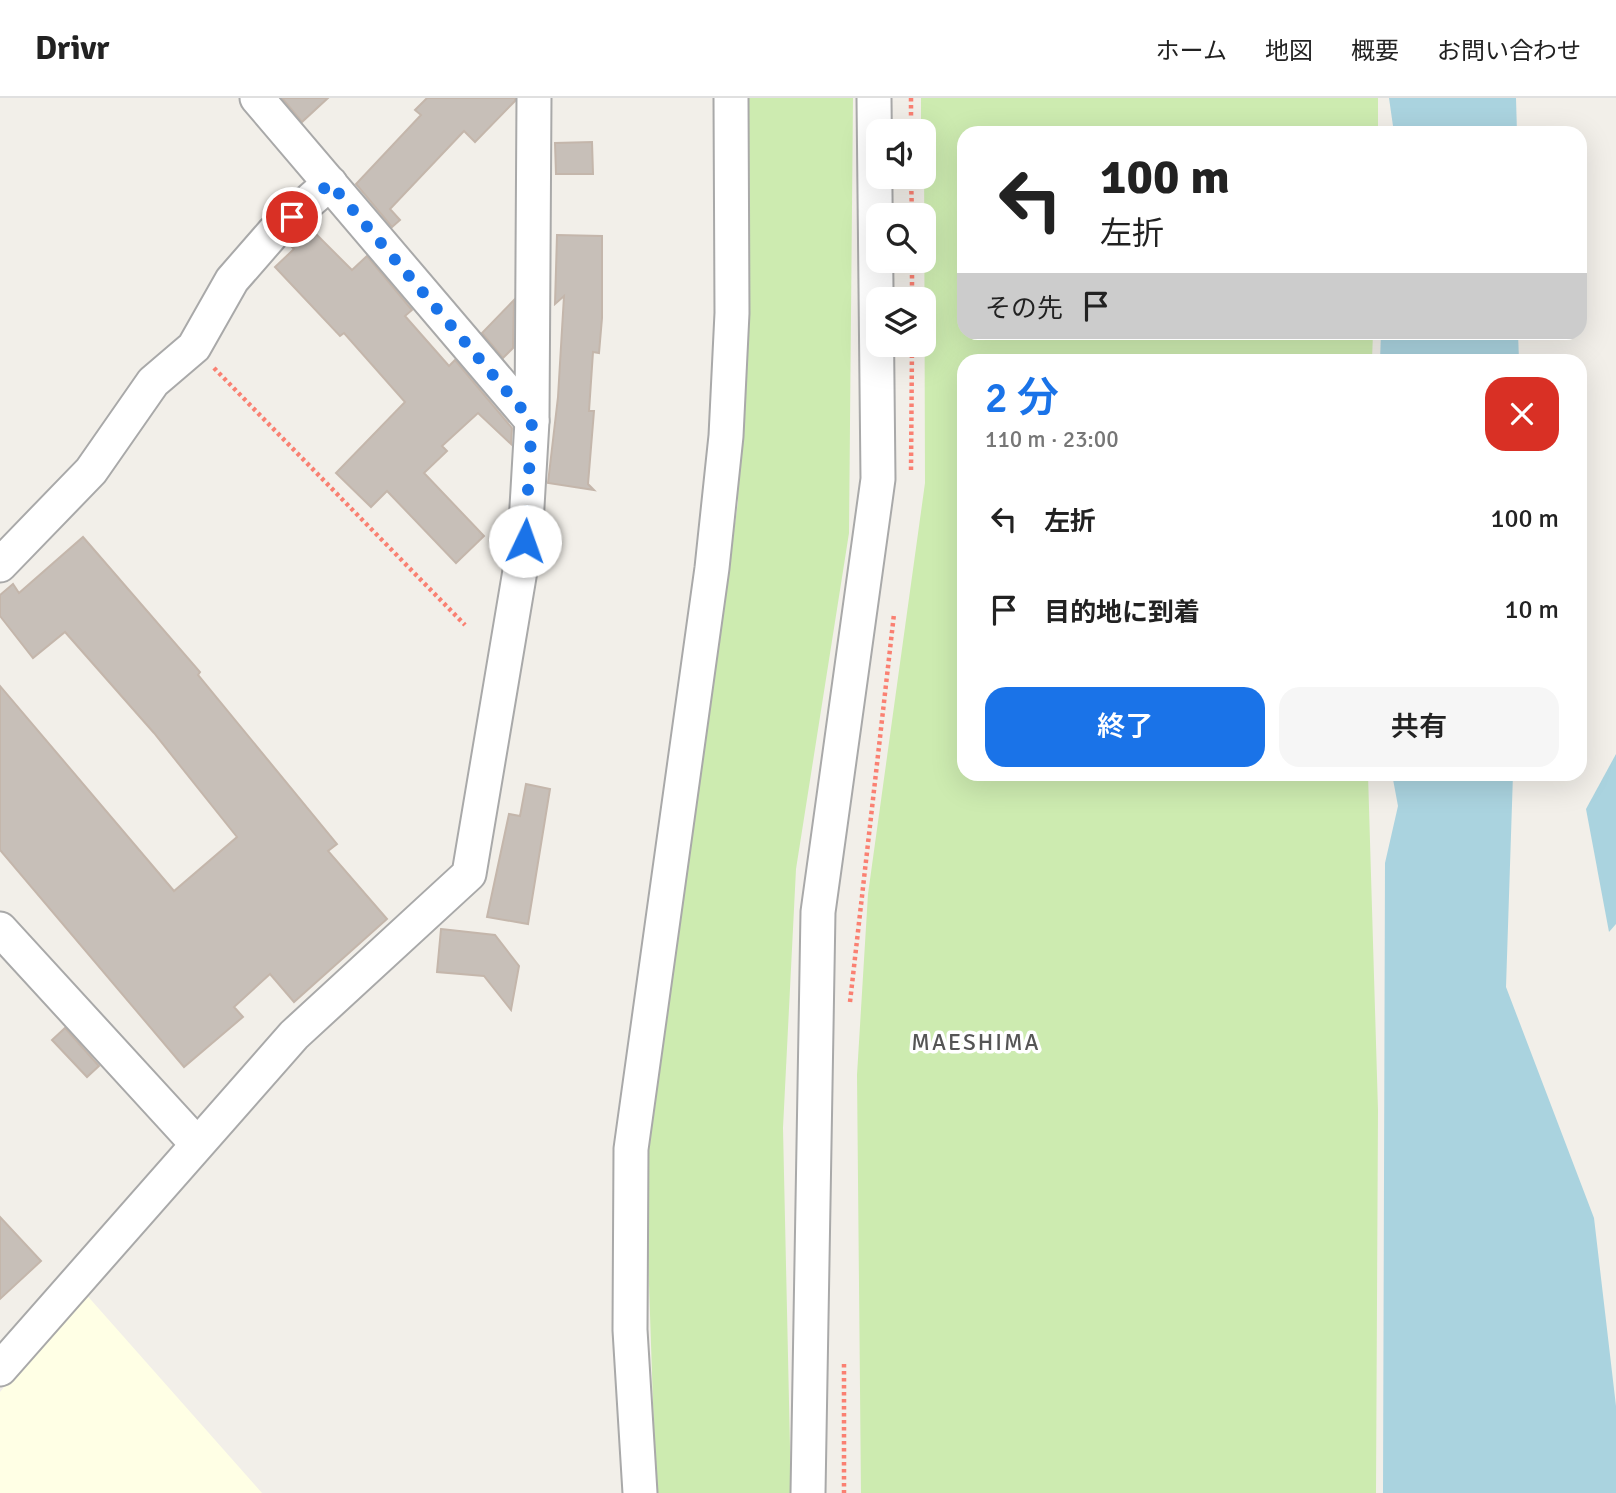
<!DOCTYPE html>
<html lang="ja">
<meta charset="utf-8">
<style>
body{margin:0;font-family:Signika,"Noto Sans JP",sans-serif;background:#f6f6f6;color:#222;height:100vh;display:flex;flex-direction:column;font-size:26px;white-space:nowrap}
*{box-sizing:border-box;margin:0}
p{font-size:23px;color:#767676}
.icon{flex:none;width:38px;height:38px;fill:none;stroke:currentColor;stroke-width:2;stroke-linecap:round;stroke-linejoin:round}
.map{position:relative;flex:1;overflow:hidden}
.drawer{position:absolute;left:957px;top:256px;width:630px;height:427px;display:flex;flex-direction:column;background:#fff;border-radius:21px;box-shadow:0 7px 28px #0002}
.drawer>*{flex:none}
.banner{position:absolute;left:957px;top:28px;width:630px;height:214px;border-radius:21px;box-shadow:0 7px 28px #0002;background:#fff;color:#222;overflow:hidden}
.tools{position:absolute;left:866px;top:21px;display:grid;gap:14px}
.tools a{display:grid;place-items:center;width:70px;height:70px;border-radius:14px;background:#fff;box-shadow:0 7px 28px #0002;font-size:35px}
.pin{position:absolute;display:grid;place-items:center;width:60px;height:60px;color:#fff;margin:-30px;border:4px solid #fff;border-radius:50%;box-shadow:0 2px 7px #0007}
.me{position:absolute;width:77px;margin:-38px;rotate:3deg;stroke-linejoin:round;filter:drop-shadow(0 0 5px #0008)}
.turn{display:flex;align-items:center;gap:24px;height:147px;padding:0 28px;font-size:32px}
.turn .icon{width:91px;height:91px;stroke-width:2.5}
.turn b{display:block;font-size:49px;line-height:60px}
.then{display:flex;align-items:center;height:66px;padding:0 28px;background:#0003;gap:14px;font-size:26px}
.round{display:grid;place-items:center;flex:none;width:74px;height:74px;border-radius:21px;background:#f6f6f6}
.head{display:flex;align-items:center;justify-content:space-between;height:119px;padding:0 28px}
h1{font-size:42px;font-weight:600;line-height:52px;color:#1a73e8}
.cta{display:flex;gap:14px;margin-top:auto;padding:14px 28px}
.cta a{flex:1;height:80px;border-radius:21px;background:#1a73e8;color:#fff;font-size:28px;font-weight:600;line-height:80px;text-align:center}
.cta a+a{background:#f6f6f6;color:#222}
ul{padding:0;list-style:none}
li{display:flex;align-items:center;gap:21px;height:91px;padding:0 28px}
li div{flex:1}
li b{display:block;font-size:26px}
li em{font-style:normal}
header{display:flex;align-items:center;gap:42px;box-sizing:border-box;height:98px;padding:0 35px;background:#fff;border-bottom:2px solid #e0e0e0}
header strong{font-size:33px}
nav{display:flex;gap:38px;margin-inline-start:auto;font-size:24px}
.map>svg:first-child{display:block}
</style>
<header>
<strong>Drivr</strong>
<nav><a>ホーム</a><a>地図</a><a>概要</a><a>お問い合わせ</a></nav>
</header>
<div class="map">
<svg width="1616" height="1395" viewBox="0 0 1616 1395">
<rect width="100%" height="100%" fill="#f2efe9"/>
<polygon fill="#ffffe5" points="84,1194 262,1395 0,1395 0,1294"/>
<g fill="#cdebb0">
<polygon points="743,0 853,0 849,435 796,771 783,1030 791,1395 656,1395 645,1067 738,404"/>
<polygon points="921,0 1378,0 1378,35 964,35 964,234 1373,235 1372,262 964,262 964,676 1368,676 1378,1012 1376,1395 861,1395 857,977 868,796 925,385 924,33 921,33"/>
</g>
<g fill="#aad3df">
<polygon points="1389,0 1516,0 1517,35 1394,35"/>
<polygon points="1381,235 1518,235 1519,262 1380,262"/>
<polygon points="1616,656 1616,826 1609,834 1586,711"/>
<polygon points="1392,676 1513,676 1506,889 1594,1120 1616,1308 1616,1395 1383,1395 1385,765 1398,708"/>
</g>
<g fill="#c7bfb8" stroke="#c4b6ab" stroke-width="2">
<polygon points="282,0 328,0 302,24"/>
<polygon points="427,0 515,0 515,3 475,44 464,33 390,111 400,122 392,129 356,86 421,17 415,12"/>
<polygon points="592,44 593,76 556,76 555,45"/>
<polygon points="309,129 352,172 367,158 412,212 405,218 449,268 455,262 512,330 511,346 478,315 442,348 447,353 424,375 484,438 456,465 387,393 371,409 336,375 405,304 344,235 340,238 275,169 294,151 289,146"/>
<polygon points="557,137 602,138 602,220 599,255 593,254 589,313 594,313 588,386 594,392 548,385 558,299 564,198 555,206"/>
<polygon points="514,202 513,250 503,260 482,235"/>
<polygon points="83,439 200,574 198,577 337,746 328,753 387,821 294,904 270,876 234,909 243,919 184,969 0,752 0,588 174,793 237,739 154,635 65,534 33,560 0,518 0,497 13,486 19,495"/>
<polygon points="526,686 550,691 528,826 487,819 509,716 520,718"/>
<polygon points="441,831 495,837 519,868 511,912 484,878 437,874"/>
<polygon points="65,930 99,968 87,979 52,942"/>
<polygon points="0,1119 41,1163 0,1201"/>
</g>
<g fill="none" stroke-linecap="round" stroke-linejoin="round">
<defs>
<g id="minor">
<polyline points="257,0 532,323"/>
<polyline points="0,467 91,373 153,284 194,249 232,182 273,135 330,85"/>
<polyline points="0,831 197,1046"/>
<polyline points="0,1271 294,937 469,776 525,443 532,323 534,0"/>
<polyline points="640,1395 630,1232 631,1051 712,470 726,338 732,215 731,0"/>
<polyline points="808,1395 818,814 878,381 874,0"/>
</g>
</defs>
<use href="#minor" stroke="#a9a9a9" stroke-width="37"/>
<g stroke="#fa8072" stroke-width="4.5" stroke-dasharray="3.5 3.5" stroke-linecap="butt">
<polyline points="911,0 911,33"/>
<polyline points="911,79 912,117"/>
<polyline points="912,163 912,201"/>
<polyline points="214,270 465,527"/>
<polyline points="911,372 912,247"/>
<polyline points="850,904 894,516"/>
<polyline points="844,1266 844,1395"/>
</g>
<use href="#minor" stroke="#fff" stroke-width="33"/>
</g>
<g fill="none" stroke-linecap="round" stroke-linejoin="round">
<polyline stroke="#1a73e8" stroke-width="12" stroke-dasharray="0 21.6" points="292,119 330,85 532,323 525,443"/>
</g>
<g text-anchor="middle" stroke-width="7" stroke-linejoin="round" paint-order="stroke">
<g font-size="23" letter-spacing="2" fill="#555" stroke="#fff">
<text x="976" y="952">MAESHIMA</text>
</g>
</g>
</svg>
<div class="tools">
<a><svg class="icon" aria-label="sound" viewBox="0 0 24 24"><path d="M4 9h4l5-4v14l-5-4H4zM17 9q2 3 0 6"/></svg></a>
<a><svg class="icon" aria-label="search" viewBox="0 0 24 24"><circle cx="10" cy="10" r="6"/><path d="M15 15l6 6"/></svg></a>
<a><svg class="icon" aria-label="layers" viewBox="0 0 24 24"><path d="M12 4l9 5-9 5-9-5zM3 14l9 5 9-5"/></svg></a>
</div>
<div class="pin" style="left:292px;top:119px;background:#d93025"><svg class="icon" aria-label="arrive" viewBox="0 0 24 24"><path d="M6 21V4h12l-3 4 3 4H6"/></svg></div>
<svg class="me" style="left:525px;top:443px" viewBox="-20 -20 40 40"><circle r="19" fill="#fff"/><path d="M0-13L10 11 0 6-10 11z" fill="#1a73e8"/></svg>
<div class="banner">
<div class="turn"><svg class="icon" aria-label="left" viewBox="0 0 24 24"><path d="M17 20v-9H6M10 6l-5 5 5 5"/></svg><div><b>100 m</b>左折</div></div>
<div class="then">その先<svg class="icon" aria-label="arrive" viewBox="0 0 24 24"><path d="M6 21V4h12l-3 4 3 4H6"/></svg></div>
</div>
<section class="drawer">
<div class="head"><div><h1>2 分</h1><p>110 m · 23:00</p></div><a class="round" style="background:#d93025;color:#fff"><svg class="icon" aria-label="close" viewBox="0 0 24 24"><path d="M6 6l12 12M18 6L6 18"/></svg></a></div>
<ul>
<li><svg class="icon" aria-label="left" viewBox="0 0 24 24"><path d="M17 20v-9H6M10 6l-5 5 5 5"/></svg><div><b>左折</b></div><em>100 m</em></li>
<li><svg class="icon" aria-label="arrive" viewBox="0 0 24 24"><path d="M6 21V4h12l-3 4 3 4H6"/></svg><div><b>目的地に到着</b></div><em>10 m</em></li>
</ul>
<div class="cta"><a>終了</a><a>共有</a></div>
</section>
</div>
